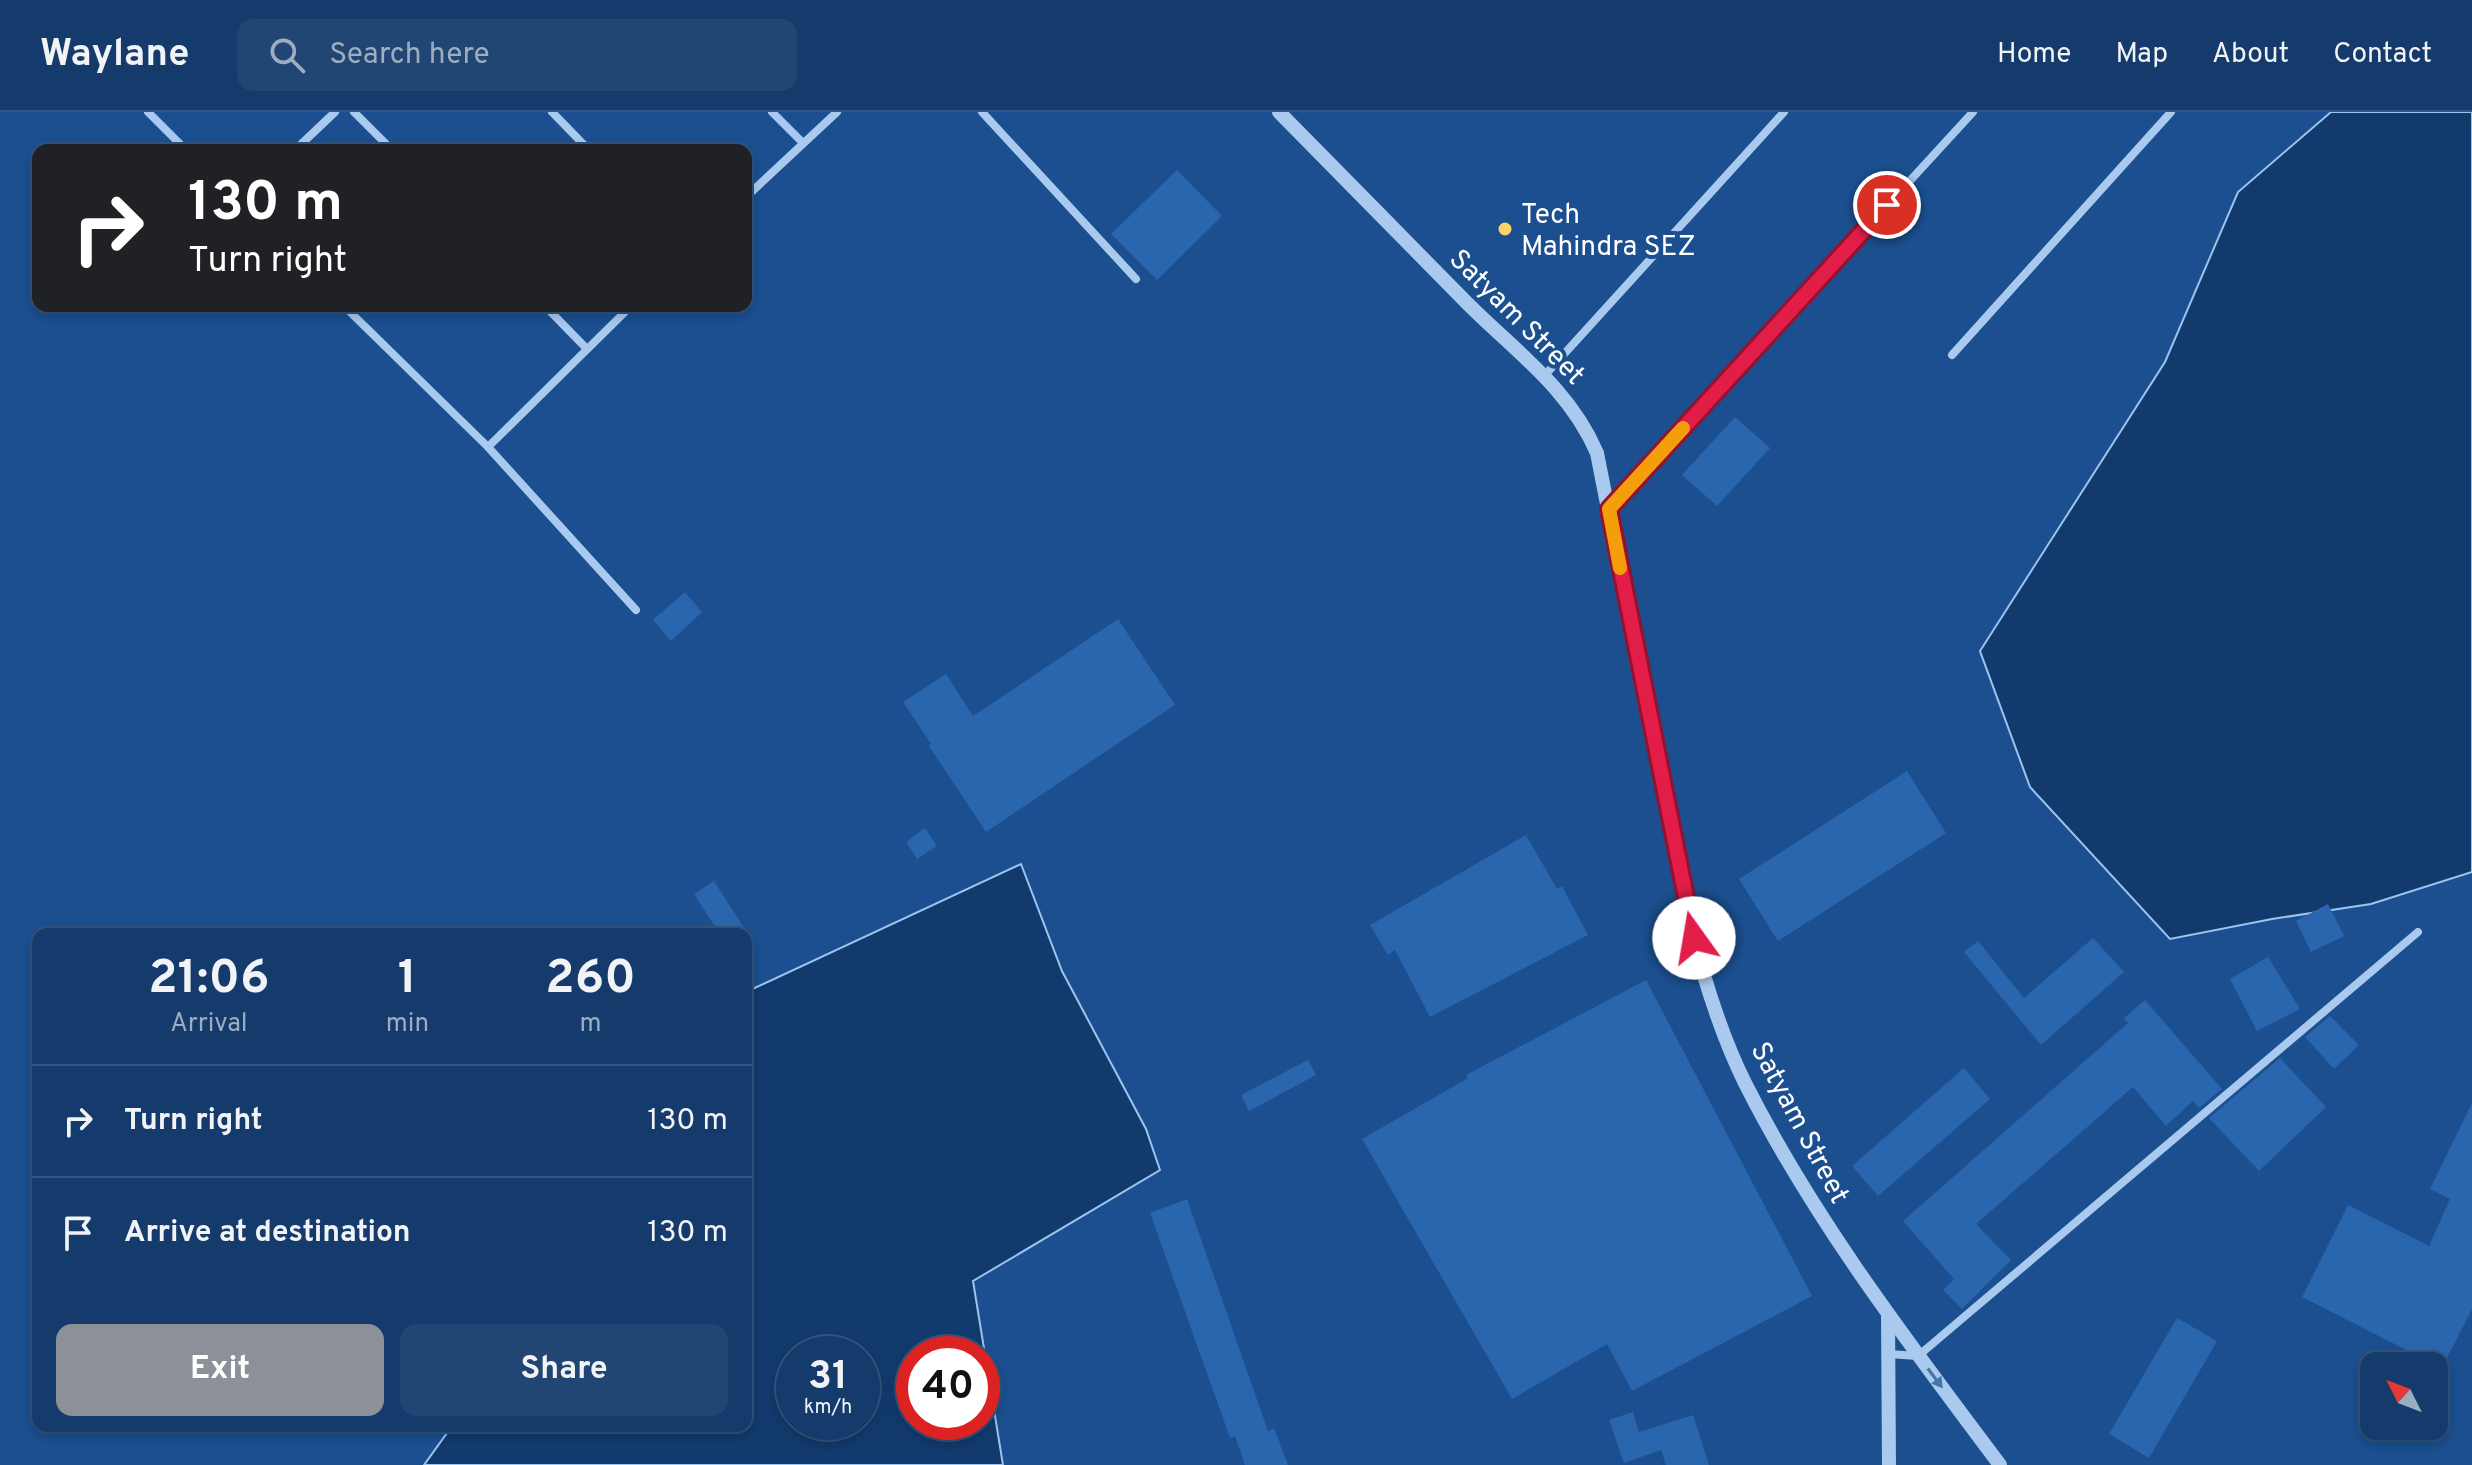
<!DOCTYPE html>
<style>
body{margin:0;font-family:Overpass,sans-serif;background:#214673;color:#f1f3f6;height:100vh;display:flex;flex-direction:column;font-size:30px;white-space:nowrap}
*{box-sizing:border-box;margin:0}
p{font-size:26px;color:#9dadc1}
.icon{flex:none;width:44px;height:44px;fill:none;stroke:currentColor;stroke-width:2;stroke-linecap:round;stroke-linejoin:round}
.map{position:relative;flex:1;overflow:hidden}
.drawer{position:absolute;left:32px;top:816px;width:720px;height:504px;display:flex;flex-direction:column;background:#143b6b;border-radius:16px;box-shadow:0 4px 12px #0003,0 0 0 2px #33557e}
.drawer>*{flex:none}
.banner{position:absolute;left:32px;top:32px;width:720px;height:168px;border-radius:16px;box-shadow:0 4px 12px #0003,0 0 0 2px #33557e;background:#202124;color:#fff;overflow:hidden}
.needle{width:52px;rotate:312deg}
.fabs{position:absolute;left:2360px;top:1240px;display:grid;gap:16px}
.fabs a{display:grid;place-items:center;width:88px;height:88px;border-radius:16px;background:#143b6b;box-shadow:0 4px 12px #0003,0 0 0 2px #33557e;font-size:40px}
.speed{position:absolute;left:776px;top:1224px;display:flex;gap:16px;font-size:40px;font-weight:700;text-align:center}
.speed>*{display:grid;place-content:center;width:104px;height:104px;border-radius:50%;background:#143b6b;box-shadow:0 4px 12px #0003,0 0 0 2px #33557e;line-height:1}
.speed small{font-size:20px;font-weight:400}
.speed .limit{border:12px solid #d22;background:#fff;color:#111}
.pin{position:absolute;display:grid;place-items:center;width:68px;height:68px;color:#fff;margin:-34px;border:4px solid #fff;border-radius:50%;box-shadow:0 2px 8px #0007}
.me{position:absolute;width:88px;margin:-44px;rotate:347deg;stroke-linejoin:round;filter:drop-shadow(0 0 6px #0008)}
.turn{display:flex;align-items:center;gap:28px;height:168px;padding:0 24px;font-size:36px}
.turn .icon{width:104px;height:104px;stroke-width:2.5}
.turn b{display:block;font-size:56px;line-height:68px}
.eta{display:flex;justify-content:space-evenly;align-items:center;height:136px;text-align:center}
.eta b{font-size:48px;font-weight:700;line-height:56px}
.cta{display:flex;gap:16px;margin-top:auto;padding:16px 24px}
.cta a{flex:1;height:92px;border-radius:16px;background:#8c9099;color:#fff;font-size:32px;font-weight:700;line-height:92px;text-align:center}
.cta a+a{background:#214673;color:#f1f3f6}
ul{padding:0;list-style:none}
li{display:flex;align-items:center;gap:24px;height:112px;padding:0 24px;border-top:2px solid #33557e}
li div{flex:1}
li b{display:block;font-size:30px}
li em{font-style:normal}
header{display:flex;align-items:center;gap:48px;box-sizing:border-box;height:112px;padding:0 40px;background:#143b6b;border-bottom:2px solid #33557e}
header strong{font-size:38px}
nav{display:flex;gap:44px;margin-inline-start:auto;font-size:28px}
.search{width:560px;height:72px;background:#214673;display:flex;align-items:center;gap:20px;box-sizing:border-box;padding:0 28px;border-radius:16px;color:#9dadc1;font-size:30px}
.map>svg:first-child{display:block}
</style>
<header>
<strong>Waylane</strong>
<div class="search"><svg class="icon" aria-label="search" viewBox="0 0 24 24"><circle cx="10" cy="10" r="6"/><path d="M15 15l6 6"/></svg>Search here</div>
<nav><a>Home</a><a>Map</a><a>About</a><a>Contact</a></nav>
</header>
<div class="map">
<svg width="2472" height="1353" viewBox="0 0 2472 1353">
<rect width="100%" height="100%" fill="#1b4f8f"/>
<g fill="#123a6d" stroke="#9cc4f0" stroke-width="2" fill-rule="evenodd">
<polygon points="2331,0 2472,0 2472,760 2371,792 2272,807 2170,827 2030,675 1980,539 2165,250 2238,80"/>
<path d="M 1021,752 L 1062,859 L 1146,1017 L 1160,1058 L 973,1169 L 1003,1353 L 424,1353 L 447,1321 L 436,1314 L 746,1314 L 746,880 ZM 794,1242 L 862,1242 L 862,1310 L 794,1310 ZM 914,1242 L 982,1242 L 982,1310 L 914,1310 Z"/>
</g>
<g fill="#2a66ad">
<polygon points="1177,58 1222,104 1157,168 1111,122"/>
<polygon points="1735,305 1770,336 1717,394 1682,363"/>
<polygon points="685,480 702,500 671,529 653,508"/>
<polygon points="1118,507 1175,593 986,720 929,634 931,632 903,590 946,562 973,604"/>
<polygon points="1907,659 1946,721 1778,829 1739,767"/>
<polygon points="925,716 937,734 917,747 906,730"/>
<polygon points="1526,723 1557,777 1562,774 1588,823 1430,905 1395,838 1388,843 1370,813"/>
<polygon points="714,769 748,822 720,822 694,782"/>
<polygon points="2328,792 2344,824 2311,840 2296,809"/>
<polygon points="2093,826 2124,860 2041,933 1964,840 1978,829 2024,886"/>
<polygon points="2268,845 2300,897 2257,919 2230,867"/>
<polygon points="1646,868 1812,1184 1632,1279 1607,1232 1512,1287 1362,1027 1468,966 1466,963"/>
<polygon points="2145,888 2222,977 2199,996 2193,989 2166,1014 2133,975 1976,1112 2011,1148 1962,1197 1943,1178 1954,1167 1903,1109 2128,911 2124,906"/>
<polygon points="2330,904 2359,933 2334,957 2305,925"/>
<polygon points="2280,946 2326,995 2259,1059 2209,1006"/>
<polygon points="1308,948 1316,963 1249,999 1241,983"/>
<polygon points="1964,956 1990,987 1878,1084 1852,1054"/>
<polygon points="2472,991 2472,1197 2442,1256 2302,1185 2348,1093 2429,1134 2450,1087 2430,1077"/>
<polygon points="1187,1087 1268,1319 1274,1316 1288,1353 1245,1353 1235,1324 1230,1326 1150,1101"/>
<polygon points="2177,1206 2217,1229 2149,1346 2109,1322"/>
<polygon points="1633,1300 1639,1320 1693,1303 1709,1353 1666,1353 1661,1338 1624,1351 1609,1308"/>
</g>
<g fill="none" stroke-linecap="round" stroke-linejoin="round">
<g stroke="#a9c9ee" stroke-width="8">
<polyline points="148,0 186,38"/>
<polyline points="354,0 392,38"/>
<polyline points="552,0 589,38"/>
<polyline points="772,0 803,31"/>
<polyline points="982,0 1136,167"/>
<polyline points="295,38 335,0"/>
<polyline points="746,85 837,0"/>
<polyline points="344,194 488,335 631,194"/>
<polyline points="545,194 587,237"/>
<polyline points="1952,243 2171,0"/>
<polyline points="1545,263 1784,0"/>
<polyline points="488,335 636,498"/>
<polyline points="1609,397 1973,0"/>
<polyline points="1888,1242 1918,1244 2418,820"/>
</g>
<g stroke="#a9c9ee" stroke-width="14">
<path d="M 1279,0 C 1342,64 1404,127 1467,191 C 1516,240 1569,276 1597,341 L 1688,805 C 1702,861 1719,919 1745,971 C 1814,1108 1908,1230 2000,1353"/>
<polyline points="1888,1204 1889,1353"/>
</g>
</g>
<defs><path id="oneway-solid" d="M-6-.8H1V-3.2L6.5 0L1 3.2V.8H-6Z" transform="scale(2)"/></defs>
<use fill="#4674ac" href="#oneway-solid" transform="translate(1935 1266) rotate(53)"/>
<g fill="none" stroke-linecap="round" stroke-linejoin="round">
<defs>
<polyline id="route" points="1694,826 1609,397 1887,93"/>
</defs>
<use href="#route" stroke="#92132f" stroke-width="20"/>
<use href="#route" stroke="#e11d48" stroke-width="14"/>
<polyline stroke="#f59e0b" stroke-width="14" points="1620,456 1609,397 1683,316"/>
</g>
<circle fill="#ffd166" stroke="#1b4f8f" stroke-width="3" cx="1505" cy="117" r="8"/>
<g text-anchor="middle" stroke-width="8" stroke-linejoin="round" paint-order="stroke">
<g font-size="28" fill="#fff" stroke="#1b4f8f" text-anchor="start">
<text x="1521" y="111">Tech<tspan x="1521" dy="32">Mahindra SEZ</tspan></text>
</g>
<g font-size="28" fill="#fff" stroke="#1b4f8f">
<text transform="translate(1518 204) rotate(45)" y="10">Satyam Street</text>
<text transform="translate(1801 1010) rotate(62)" y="10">Satyam Street</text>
</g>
</g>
</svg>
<div class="fabs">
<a><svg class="needle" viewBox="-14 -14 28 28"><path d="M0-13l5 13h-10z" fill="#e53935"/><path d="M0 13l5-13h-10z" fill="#9dadc1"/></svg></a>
</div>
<div class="speed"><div>31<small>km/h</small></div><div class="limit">40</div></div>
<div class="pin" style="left:1887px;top:93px;background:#d93025"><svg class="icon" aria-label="arrive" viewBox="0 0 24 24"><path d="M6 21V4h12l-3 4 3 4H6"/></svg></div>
<svg class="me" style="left:1694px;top:826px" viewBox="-20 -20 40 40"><circle r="19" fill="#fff"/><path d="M0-13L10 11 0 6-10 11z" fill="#e11d48"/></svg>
<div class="banner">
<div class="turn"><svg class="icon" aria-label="right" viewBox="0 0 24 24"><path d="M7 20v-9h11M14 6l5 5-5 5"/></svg><div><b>130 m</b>Turn right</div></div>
</div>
<section class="drawer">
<div class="eta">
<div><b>21:06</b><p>Arrival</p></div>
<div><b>1</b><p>min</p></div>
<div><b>260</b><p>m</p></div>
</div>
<ul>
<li><svg class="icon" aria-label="right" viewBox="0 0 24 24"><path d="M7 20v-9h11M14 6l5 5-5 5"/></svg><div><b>Turn right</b></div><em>130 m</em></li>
<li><svg class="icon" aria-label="arrive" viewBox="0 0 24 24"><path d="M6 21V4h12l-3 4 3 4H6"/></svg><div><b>Arrive at destination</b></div><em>130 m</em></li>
</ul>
<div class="cta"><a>Exit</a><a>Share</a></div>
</section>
</div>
